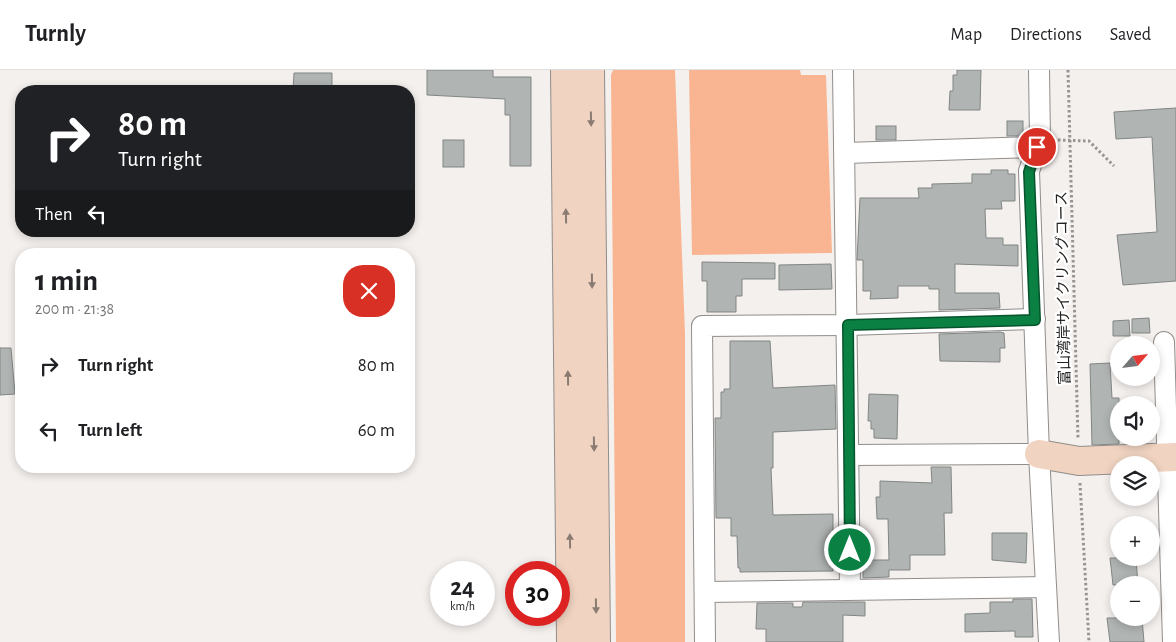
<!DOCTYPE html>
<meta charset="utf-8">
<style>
body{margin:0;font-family:"Alegreya Sans","Noto Sans JP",sans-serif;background:#f6f6f6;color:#202124;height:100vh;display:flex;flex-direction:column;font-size:19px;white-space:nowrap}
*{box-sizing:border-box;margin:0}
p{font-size:16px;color:#757577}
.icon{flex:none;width:28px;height:28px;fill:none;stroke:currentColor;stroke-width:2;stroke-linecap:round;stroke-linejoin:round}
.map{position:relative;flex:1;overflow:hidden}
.details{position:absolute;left:15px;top:178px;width:400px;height:225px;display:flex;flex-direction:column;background:#fff;border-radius:20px;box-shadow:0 2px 8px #0003}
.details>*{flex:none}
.guide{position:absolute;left:15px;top:15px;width:400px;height:152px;border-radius:20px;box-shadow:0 2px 8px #0003;background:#202124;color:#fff;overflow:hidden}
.needle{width:32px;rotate:62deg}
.fabs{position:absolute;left:1110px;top:266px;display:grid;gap:10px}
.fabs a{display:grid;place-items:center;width:50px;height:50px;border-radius:50%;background:#fff;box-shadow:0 2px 8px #0003;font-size:25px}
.speed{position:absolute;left:430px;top:491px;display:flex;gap:10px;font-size:25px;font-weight:700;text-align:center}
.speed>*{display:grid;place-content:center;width:65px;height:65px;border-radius:50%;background:#fff;box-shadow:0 2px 8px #0003;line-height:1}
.speed small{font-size:12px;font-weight:400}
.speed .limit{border:8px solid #d22;background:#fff;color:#111}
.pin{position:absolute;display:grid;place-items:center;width:42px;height:42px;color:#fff;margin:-21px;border:2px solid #fff;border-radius:50%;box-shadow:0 1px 5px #0007}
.me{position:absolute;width:55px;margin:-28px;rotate:0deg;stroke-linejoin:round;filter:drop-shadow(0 0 4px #0008)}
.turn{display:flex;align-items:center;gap:18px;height:105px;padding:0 20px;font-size:22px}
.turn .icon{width:65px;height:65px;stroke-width:2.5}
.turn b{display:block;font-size:35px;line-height:42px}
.then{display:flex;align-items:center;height:48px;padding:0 20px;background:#0003;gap:10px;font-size:19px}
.round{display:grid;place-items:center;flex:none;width:52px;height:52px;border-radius:20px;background:#f6f6f6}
.head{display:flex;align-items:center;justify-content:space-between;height:85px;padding:0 20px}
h1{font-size:30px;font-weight:700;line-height:38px}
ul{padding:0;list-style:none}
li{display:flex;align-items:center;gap:15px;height:65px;padding:0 20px}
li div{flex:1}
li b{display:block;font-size:19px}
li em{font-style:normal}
header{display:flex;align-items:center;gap:30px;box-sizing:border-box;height:70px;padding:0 25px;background:#fff;border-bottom:1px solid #e0e0e0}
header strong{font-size:24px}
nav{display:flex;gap:28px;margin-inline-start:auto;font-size:18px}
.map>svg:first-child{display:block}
</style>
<header>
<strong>Turnly</strong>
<nav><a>Map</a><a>Directions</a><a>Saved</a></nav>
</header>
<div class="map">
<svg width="1176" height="572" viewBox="0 0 1176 572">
<rect width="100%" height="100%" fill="#f4f0ee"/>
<g fill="#f9b591">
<polygon points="613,0 675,0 685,264 685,572 616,572 611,5"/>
<polygon points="689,0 800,0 801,5 826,5 832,183 692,185"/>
</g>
<g fill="#b0b4b3" stroke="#818684">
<polygon points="427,0 493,0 493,7 531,7 531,96 510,96 510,45 505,45 505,29 427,25"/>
<polygon points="957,0 981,0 980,40 949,40 950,21 953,21 953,5 957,5"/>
<polygon points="294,3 332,3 332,21 293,21"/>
<polygon points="1176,38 1176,211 1123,215 1117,165 1157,162 1152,67 1116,69 1114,42"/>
<rect x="1007" y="51" width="16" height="15"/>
<rect x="876" y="56" width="20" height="14"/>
<rect x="443" y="70" width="21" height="27"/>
<polygon points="991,100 1008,100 1008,104 1015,104 1015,131 1001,131 1002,139 985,139 986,168 1003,168 1003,175 1018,175 1018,196 955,194 955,223 999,223 1000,238 939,240 939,219 929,219 929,216 898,216 898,228 870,229 871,221 863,221 863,190 857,190 860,128 919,128 918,118 932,118 932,114 972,113 972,104 991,104"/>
<polygon points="702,192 775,193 775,209 742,209 742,226 736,226 736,242 707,242 707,211 702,211"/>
<polygon points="831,194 832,219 779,220 779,195"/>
<polygon points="1149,248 1150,263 1132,263 1132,249"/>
<polygon points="1129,250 1130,266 1113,266 1113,251"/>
<polygon points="1000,262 1004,263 1005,278 1000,278 1000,292 940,291 939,264"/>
<polygon points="730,271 770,271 773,318 835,315 836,359 773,362 773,398 771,398 773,445 833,444 833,501 740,502 740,498 738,498 737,466 731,466 731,448 716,448 715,348 721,348 721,322 724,322 724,319 730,319"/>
<polygon points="0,278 11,278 15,324 0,325"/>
<polygon points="1110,293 1112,328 1119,328 1119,374 1092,375 1090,294"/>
<polygon points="869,324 898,325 897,369 874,368 874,359 871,359 871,351 868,351"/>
<polygon points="931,397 951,397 952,443 944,443 945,485 910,485 910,500 889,500 889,507 863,508 863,490 889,490 888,449 877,449 876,427 880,427 880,411 932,413"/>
<polygon points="992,463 1027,463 1026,493 992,490"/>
<polygon points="1110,488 1136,488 1138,515 1113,515"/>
<polygon points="1013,529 1032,529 1033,567 1015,567 1015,561 965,562 965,544 990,543 990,532 1013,532"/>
<polygon points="803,532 865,532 865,546 843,545 843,572 766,572 766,559 756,559 757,533 793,533 793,537 802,537"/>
<polygon points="1107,548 1142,548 1144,572 1110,572"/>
</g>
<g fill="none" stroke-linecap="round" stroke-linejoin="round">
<defs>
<g id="street">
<polyline points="843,0 850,519"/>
<polyline points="1039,0 1040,70 1029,101 1039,384 1049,572"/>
<polyline points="845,83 1037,77"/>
<polyline points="1164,272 1173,572"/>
<polyline points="850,385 1039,384"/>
<polyline points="705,522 1045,517"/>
<polyline points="705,572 702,256 848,255 1035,249"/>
</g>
<g id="secondary">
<polyline points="565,0 571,572"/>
<polyline points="590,0 596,572"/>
<polyline points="1039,384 1079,391 1176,387"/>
</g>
</defs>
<use href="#street" stroke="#918d8a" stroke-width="22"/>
<use href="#secondary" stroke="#918d8a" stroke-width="30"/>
<g stroke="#979493" stroke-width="3" stroke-dasharray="2.5 2.5" stroke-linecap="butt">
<polyline points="1068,0 1078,369"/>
<polyline points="1058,70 1089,71 1114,96"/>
<polyline points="1080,413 1089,572"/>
</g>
<use href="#street" stroke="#fff" stroke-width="20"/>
<use href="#secondary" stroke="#f0d3c1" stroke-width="28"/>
</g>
<defs><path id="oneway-solid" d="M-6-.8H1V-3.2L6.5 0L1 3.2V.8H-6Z" transform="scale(1.25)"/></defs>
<g fill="#8a7c72">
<use href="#oneway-solid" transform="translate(591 49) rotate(89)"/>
<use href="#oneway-solid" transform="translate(566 146) rotate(-91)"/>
<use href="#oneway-solid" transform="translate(592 211) rotate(89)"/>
<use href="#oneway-solid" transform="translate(568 308) rotate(-91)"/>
<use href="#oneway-solid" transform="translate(594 374) rotate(89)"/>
<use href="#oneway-solid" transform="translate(570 471) rotate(-91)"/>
<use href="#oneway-solid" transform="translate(596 536) rotate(89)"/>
</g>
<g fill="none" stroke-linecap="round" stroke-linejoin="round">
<defs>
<polyline id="route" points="850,480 848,255 1035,250 1029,102 1037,77"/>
</defs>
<use href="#route" stroke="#07532c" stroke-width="12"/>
<use href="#route" stroke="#0b8043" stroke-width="9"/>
</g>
<g text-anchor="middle" stroke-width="4.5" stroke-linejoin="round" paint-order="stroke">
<g font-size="15" fill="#252423" stroke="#fff">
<text transform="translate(1063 218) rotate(-91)" y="5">富山湾岸サイクリングコース</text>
</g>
</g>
</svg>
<div class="fabs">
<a><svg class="needle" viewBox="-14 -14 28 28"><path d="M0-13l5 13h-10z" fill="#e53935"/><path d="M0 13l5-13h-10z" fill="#757577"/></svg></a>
<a><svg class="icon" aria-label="sound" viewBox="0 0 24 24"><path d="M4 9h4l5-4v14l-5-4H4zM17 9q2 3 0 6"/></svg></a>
<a><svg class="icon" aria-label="layers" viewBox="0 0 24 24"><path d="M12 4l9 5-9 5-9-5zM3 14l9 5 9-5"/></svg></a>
<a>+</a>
<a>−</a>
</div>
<div class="speed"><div>24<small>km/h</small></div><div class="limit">30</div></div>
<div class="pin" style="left:1037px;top:77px;background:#d93025"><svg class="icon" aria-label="arrive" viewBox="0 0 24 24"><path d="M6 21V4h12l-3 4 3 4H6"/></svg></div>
<svg class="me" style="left:850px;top:480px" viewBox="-20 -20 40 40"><circle r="17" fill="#0b8043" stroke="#fff" stroke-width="3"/><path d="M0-11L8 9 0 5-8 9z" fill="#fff"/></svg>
<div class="guide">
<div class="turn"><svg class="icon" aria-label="right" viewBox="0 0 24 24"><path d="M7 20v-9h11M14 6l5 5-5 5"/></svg><div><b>80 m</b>Turn right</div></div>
<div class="then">Then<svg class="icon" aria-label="left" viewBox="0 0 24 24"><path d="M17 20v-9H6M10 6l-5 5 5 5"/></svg></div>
</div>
<section class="details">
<div class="head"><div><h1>1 min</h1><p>200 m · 21:38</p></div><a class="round" style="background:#d93025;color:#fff"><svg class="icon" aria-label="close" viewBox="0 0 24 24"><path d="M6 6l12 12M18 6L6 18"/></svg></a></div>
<ul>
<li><svg class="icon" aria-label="right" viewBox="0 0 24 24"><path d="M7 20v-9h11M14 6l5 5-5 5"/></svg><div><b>Turn right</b></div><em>80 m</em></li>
<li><svg class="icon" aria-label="left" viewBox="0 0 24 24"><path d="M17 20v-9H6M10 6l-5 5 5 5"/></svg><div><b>Turn left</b></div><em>60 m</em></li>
</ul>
</section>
</div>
